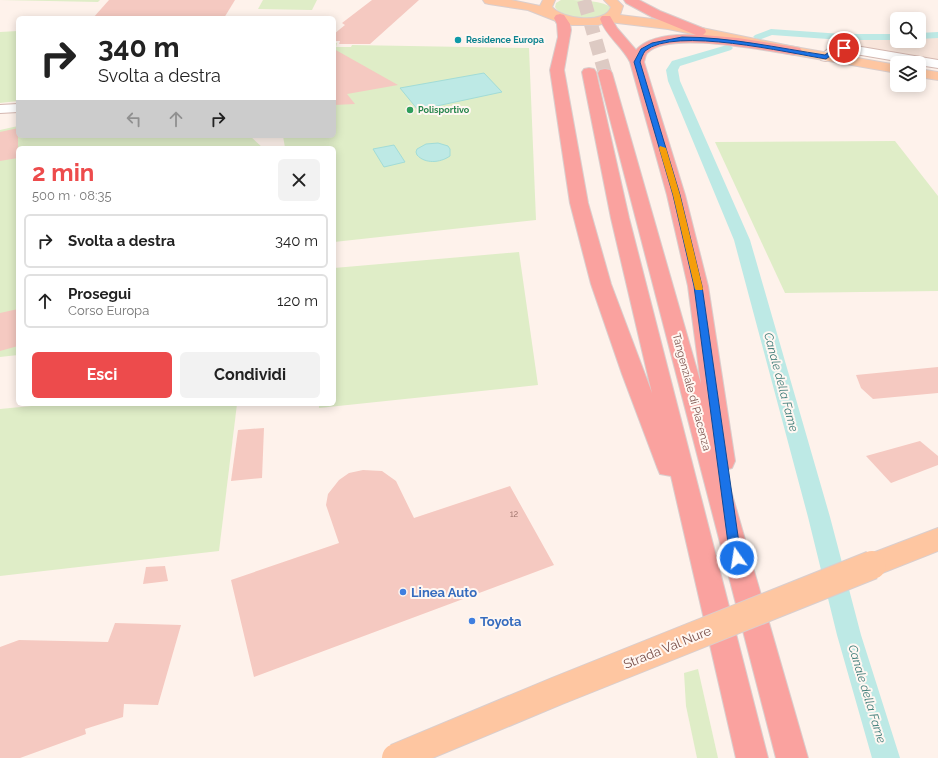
<!DOCTYPE html>
<html lang="it">
<meta charset="utf-8">
<style>
body{margin:0;font-family:Raleway,sans-serif;background:#f2f2f2;color:#222;height:100vh;display:flex;flex-direction:column;font-size:15px;white-space:nowrap}
*{box-sizing:border-box;margin:0}
p{font-size:13px;color:#767676}
.icon{flex:none;width:22px;height:22px;fill:none;stroke:currentColor;stroke-width:2;stroke-linecap:round;stroke-linejoin:round}
.map{position:relative;flex:1;overflow:hidden}
.drawer{position:absolute;left:16px;top:146px;width:320px;height:260px;display:flex;flex-direction:column;background:#fff;border-radius:6px;box-shadow:0 2px 10px #0003}
.drawer>*{flex:none}
.guide{position:absolute;left:16px;top:16px;width:320px;height:122px;border-radius:6px;box-shadow:0 2px 10px #0003;background:#fff;color:#222;overflow:hidden}
.fabs{position:absolute;left:890px;top:12px;display:grid;gap:8px}
.fabs a{display:grid;place-items:center;width:36px;height:36px;border-radius:6px;background:#fff;box-shadow:0 2px 10px #0003;font-size:20px}
.pin{position:absolute;display:grid;place-items:center;width:34px;height:34px;color:#fff;margin:-17px;border:2px solid #fff;border-radius:50%;box-shadow:0 1px 4px #0007}
.me{position:absolute;width:44px;margin:-22px;rotate:347deg;stroke-linejoin:round;filter:drop-shadow(0 0 3px #0008)}
.turn{display:flex;align-items:center;gap:14px;height:84px;padding:0 16px;font-size:18px}
.turn .icon{width:52px;height:52px;stroke-width:2.5}
.turn b{display:block;font-size:28px;line-height:34px}
.lanes{display:flex;align-items:center;height:38px;padding:0 16px;background:#0003;justify-content:center;gap:20px;direction:ltr}
.lanes .off{opacity:.35}
.round{display:grid;place-items:center;flex:none;width:42px;height:42px;border-radius:6px;background:#f2f2f2}
.overview{display:flex;align-items:center;justify-content:space-between;height:68px;padding:0 16px}
h1{font-size:24px;font-weight:700;line-height:30px;color:#ed4b4c}
.button{display:flex;gap:8px;margin-top:auto;padding:8px 16px}
.button a{flex:1;height:46px;border-radius:6px;background:#ed4b4c;color:#fff;font-size:16px;font-weight:700;line-height:46px;text-align:center}
.button a+a{background:#f2f2f2;color:#222}
ul{padding:0;list-style:none}
li{display:flex;align-items:center;gap:12px;height:54px;margin:0 8px 6px;padding:0 8px;border:2px solid #e0e0e0;border-radius:6px}
li div{flex:1}
li b{display:block;font-size:15px}
li em{font-style:normal}
.map>svg:first-child{display:block}
</style>
<div class="map">
<svg width="938" height="758" viewBox="0 0 938 758">
<rect width="100%" height="100%" fill="#fef2eb"/>
<polygon fill="#f8e5db" points="938,36 938,60 835,44 836,38 897,38 897,41 919,41 919,38"/>
<g fill="#dfedc7">
<polygon points="0,0 100,0 98,2"/>
<polygon points="263,0 317,0 312,10 258,9"/>
<path d="M 561,0 C 574,0 602,0 610,7 C 608,25 562,20 555,7 L 556,3 Z"/>
<polygon points="18,31 18,101 0,103 0,32"/>
<polygon points="334,43 337,43 336,47 351,47 352,45 529,48 536,220 334,242 334,148 285,148 283,136 334,136"/>
<polygon points="18,126 18,136 250,136 263,148 18,148 18,355 0,357 0,130"/>
<polygon points="895,141 938,196 938,291 785,293 715,142"/>
<polygon points="519,252 538,385 319,408 319,404 334,404 334,268"/>
<polygon points="52,404 237,404 219,551 0,576 0,409"/>
<polygon points="698,669 718,758 697,758 686,706 684,673"/>
</g>
<g fill="#bde9e5" stroke="#a2dcd7">
<polygon points="484,73 502,92 418,110 400,88"/>
<path d="M 438,143 L 448,146 L 450,149 L 450,156 C 440,163 425,164 417,155 L 416,152 L 417,149 L 426,144 Z"/>
<polygon points="394,145 405,162 384,167 373,149"/>
</g>
<g fill="none" stroke-linecap="round" stroke-linejoin="round">
<g fill="#bde9e5" fill-rule="evenodd">
<polygon points="771,29 842,34 897,34 897,40 842,40 772,35 759,40 753,37 755,35"/>
<polygon points="938,32 938,38 919,39 919,33"/>
<polygon points="727,45 731,46 733,48 731,50 680,66 678,70 680,81 750,240 830,517 861,635 900,758 872,758 837,635 808,517 734,240 668,81 666,70 672,61"/>
</g>
</g>
<g fill="#f5c9c1">
<polygon points="109,0 235,0 224,18 93,18"/>
<polygon points="372,0 419,0 370,44 339,44 340,41 334,41 334,34 345,25 342,23"/>
<polygon points="334,49 398,85 347,94 355,104 334,105"/>
<polygon points="18,128 18,158 0,161 0,132"/>
<polygon points="18,309 18,346 0,351 0,313"/>
<polygon points="938,367 938,393 873,399 861,388 856,375"/>
<polygon points="264,428 262,478 231,481 238,430"/>
<polygon points="920,441 938,456 938,465 891,483 866,456"/>
<polygon points="363,470 382,471 396,481 414,518 510,486 554,565 254,677 231,580 339,543 326,505 328,494 339,480 349,473"/>
<polygon points="165,566 168,581 143,584 146,567"/>
<polygon points="115,623 181,625 158,705 124,704 123,717 85,729 86,734 20,758 0,758 0,647 19,640 108,642"/>
</g>
<g fill="none" stroke-linecap="round" stroke-linejoin="round">
<polyline stroke="#ddcac3" stroke-width="14" stroke-dasharray="14 7" stroke-linecap="butt" points="584,0 605,73"/>
<defs>
<g id="minor">
<polygon points="844,44 938,60 938,68 919,65 919,63 908,63 844,52 826,61 821,60 819,57 830,47"/>
<polygon points="18,104 18,112 0,113 0,105"/>
</g>
<g id="major">
<path d="M 483,0 L 511,0 L 540,6 L 543,0 L 555,0 L 552,7 C 562,19 605,25 611,7 L 604,0 L 617,0 L 623,6 L 620,15 L 668,21 L 795,47 L 897,65 L 897,73 L 795,55 L 668,29 L 609,22 L 598,25 L 572,25 L 556,21 L 528,10 L 489,4 L 485,3 Z"/>
<polygon points="919,69 938,72 938,80 919,77"/>
<polygon points="938,528 938,551 872,577 862,573 859,565 862,557"/>
</g>
<g id="highway">
<path d="M 624,0 L 639,0 L 660,11 L 705,29 L 706,32 L 703,35 L 738,38 L 795,47 L 800,48 L 802,51 L 800,54 L 795,55 C 765,51 669,30 647,53 C 645,56 645,59 644,62 L 685,195 L 708,286 L 735,461 L 732,468 L 725,470 L 808,758 L 776,758 L 598,73 L 600,70 L 605,69 L 610,70 L 612,73 L 701,384 L 688,286 L 667,195 L 630,62 C 622,46 606,36 600,19 L 602,16 L 610,16 L 617,28 L 636,50 C 650,35 677,34 696,35 L 652,17 L 626,3 Z"/>
<polygon points="560,14 564,15 570,24 571,30 564,70 588,203 611,284 652,393 611,218 582,72 584,69 589,68 594,69 596,72 629,218 768,758 736,758 671,476 660,474 657,467 622,374 591,284 570,203 550,70 558,37 557,24 554,18 556,15"/>
</g>
</defs>
<use href="#minor" stroke="#d4b8b1" stroke-width="2"/>
<use href="#major" stroke="#dacecd" stroke-width="2"/>
<use href="#highway" stroke="#dacecd" stroke-width="2"/>
<use href="#minor" fill="#fff" fill-rule="evenodd"/>
<use href="#major" fill="#fec6a1" fill-rule="evenodd"/>
<use href="#highway" fill="#faa29f" fill-rule="evenodd"/>
<defs>
<polyline id="major-bridge" points="396,758 557,691 872,565"/>
</defs>
<use href="#major-bridge" stroke="#dacecd" stroke-width="30" stroke-linecap="butt"/>
<use href="#major-bridge" stroke="#fec6a1" stroke-width="28"/>
</g>
<path fill="#1a73e8" stroke="#114b97" d="M 682,37 C 730,37 778,48 825,55 L 833,49 L 844,47 L 847,48 L 837,51 L 826,59 C 789,53 674,26 645,51 C 643,54 641,59 640,62 L 680,195 L 702,286 L 739,543 L 743,558 L 741,561 L 737,562 L 733,561 L 728,543 L 694,286 L 673,195 L 634,62 L 641,49 L 652,43 Z"/>
<polygon fill="#f59e0b" points="660,146 666,148 680,195 703,289 702,290 696,290 695,289 673,195 659,148"/>
<circle fill="#0f9aa8" stroke="#fff7f2" stroke-width="1.5" cx="458" cy="40" r="4"/>
<circle fill="#2e9e5b" stroke="#fff7f2" stroke-width="1.5" cx="410" cy="110" r="4"/>
<g fill="#3f7fe0" stroke="#fff7f2" stroke-width="1.5">
<circle cx="403" cy="592" r="4"/>
<circle cx="472" cy="621" r="4"/>
</g>
<g text-anchor="middle" stroke-width="4" stroke-linejoin="round" paint-order="stroke">
<g font-size="9" font-weight="bold" fill="#0d838f" stroke="#fff7f2" text-anchor="start">
<text x="466" y="43">Residence Europa</text>
</g>
<g font-size="9" font-weight="bold" fill="#27864d" stroke="#fff7f2" text-anchor="start">
<text x="418" y="113">Polisportivo</text>
</g>
<g font-size="9" fill="#9a6f68">
<text x="514" y="517">12</text>
</g>
<g font-size="11" fill="#7b514b" stroke="#fff7f2">
<text transform="translate(692 392) rotate(75)" y="4">Tangenziale di Piacenza</text>
</g>
<g font-size="12" font-style="italic" fill="#3a7975" stroke="#fff7f2">
<text transform="translate(781 382) rotate(75)" y="4">Canale della Fame</text>
<text transform="translate(867 694) rotate(73)" y="4">Canale della Fame</text>
</g>
<g font-size="13" font-weight="bold" fill="#366cbe" stroke="#fff7f2" text-anchor="start">
<text x="411" y="597">Linea Auto</text>
<text x="480" y="626">Toyota</text>
</g>
<g font-size="13" fill="#7b514b" stroke="#fff7f2">
<text transform="translate(667 647) rotate(-22)" y="5">Strada Val Nure</text>
</g>
</g>
</svg>
<div class="fabs">
<a><svg class="icon" aria-label="search" viewBox="0 0 24 24"><circle cx="10" cy="10" r="6"/><path d="M15 15l6 6"/></svg></a>
<a><svg class="icon" aria-label="layers" viewBox="0 0 24 24"><path d="M12 4l9 5-9 5-9-5zM3 14l9 5 9-5"/></svg></a>
</div>
<div class="pin" style="left:844px;top:48px;background:#d93025"><svg class="icon" aria-label="arrive" viewBox="0 0 24 24"><path d="M6 21V4h12l-3 4 3 4H6"/></svg></div>
<svg class="me" style="left:737px;top:558px" viewBox="-20 -20 40 40"><circle r="17" fill="#1a73e8" stroke="#fff" stroke-width="3"/><path d="M0-11L8 9 0 5-8 9z" fill="#fff"/></svg>
<div class="guide">
<div class="turn"><svg class="icon" aria-label="right" viewBox="0 0 24 24"><path d="M7 20v-9h11M14 6l5 5-5 5"/></svg><div><b>340 m</b>Svolta a destra</div></div>
<div class="lanes"><svg class="icon off" aria-label="left" viewBox="0 0 24 24"><path d="M17 20v-9H6M10 6l-5 5 5 5"/></svg><svg class="icon off" aria-label="ahead" viewBox="0 0 24 24"><path d="M12 20V5M6 11l6-6 6 6"/></svg><svg class="icon" aria-label="right" viewBox="0 0 24 24"><path d="M7 20v-9h11M14 6l5 5-5 5"/></svg></div>
</div>
<section class="drawer">
<div class="overview"><div><h1>2 min</h1><p>500 m · 08:35</p></div><a class="round"><svg class="icon" aria-label="close" viewBox="0 0 24 24"><path d="M6 6l12 12M18 6L6 18"/></svg></a></div>
<ul>
<li><svg class="icon" aria-label="right" viewBox="0 0 24 24"><path d="M7 20v-9h11M14 6l5 5-5 5"/></svg><div><b>Svolta a destra</b></div><em>340 m</em></li>
<li><svg class="icon" aria-label="ahead" viewBox="0 0 24 24"><path d="M12 20V5M6 11l6-6 6 6"/></svg><div><b>Prosegui</b><p>Corso Europa</p></div><em>120 m</em></li>
</ul>
<div class="button"><a>Esci</a><a>Condividi</a></div>
</section>
</div>
